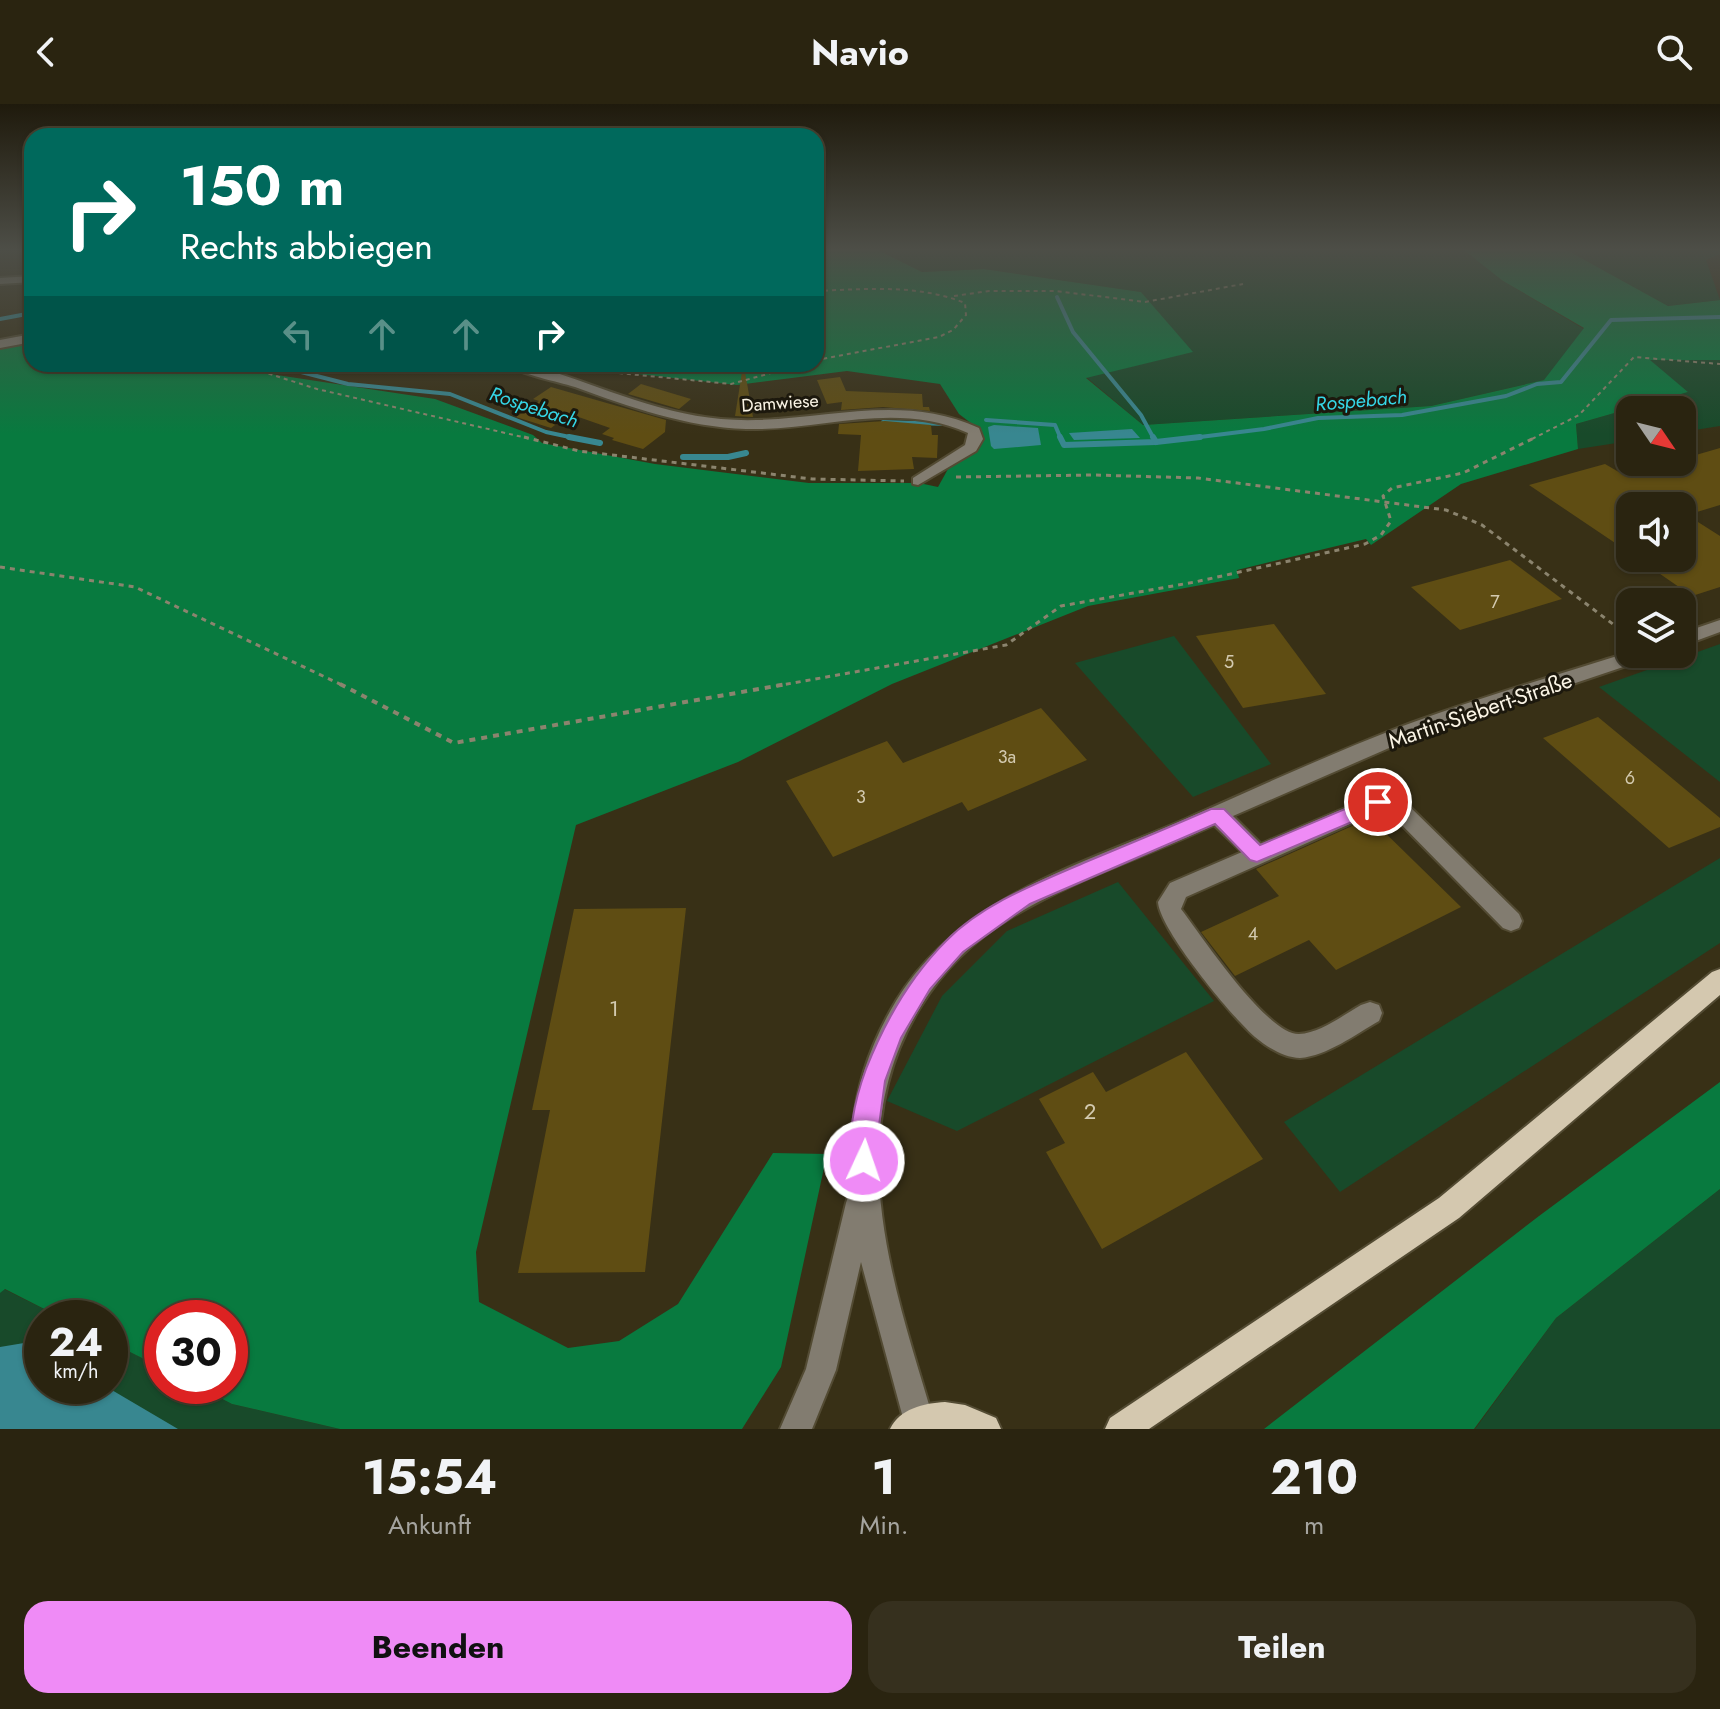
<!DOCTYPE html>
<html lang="de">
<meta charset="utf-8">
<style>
body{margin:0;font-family:Jost,sans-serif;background:#36301e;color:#f1f3f6;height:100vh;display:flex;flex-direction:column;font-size:30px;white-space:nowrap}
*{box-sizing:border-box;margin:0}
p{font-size:26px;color:#a5a49f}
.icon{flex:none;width:44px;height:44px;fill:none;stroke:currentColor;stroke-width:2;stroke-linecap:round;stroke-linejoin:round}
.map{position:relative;height:1325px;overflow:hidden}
.panel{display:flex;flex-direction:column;background:#2a2410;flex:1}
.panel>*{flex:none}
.banner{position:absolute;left:24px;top:24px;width:800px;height:244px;border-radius:24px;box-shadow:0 2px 6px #0004,0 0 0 2px #464130;background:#00695c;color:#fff;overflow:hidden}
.needle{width:52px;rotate:125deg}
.fabs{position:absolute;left:1616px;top:292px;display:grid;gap:16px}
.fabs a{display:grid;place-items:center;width:80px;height:80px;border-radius:16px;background:#2a2410;box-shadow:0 2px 6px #0004,0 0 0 2px #464130;font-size:40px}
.speed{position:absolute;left:24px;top:1196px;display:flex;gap:16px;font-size:40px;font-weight:700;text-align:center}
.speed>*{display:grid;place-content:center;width:104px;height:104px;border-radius:50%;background:#2a2410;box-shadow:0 2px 6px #0004,0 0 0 2px #464130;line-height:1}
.speed small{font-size:20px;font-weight:400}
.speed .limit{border:12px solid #d22;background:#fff;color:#111}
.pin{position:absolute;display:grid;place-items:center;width:68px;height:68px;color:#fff;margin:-34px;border:4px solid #fff;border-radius:50%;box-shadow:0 2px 8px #0007}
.me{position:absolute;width:88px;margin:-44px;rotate:3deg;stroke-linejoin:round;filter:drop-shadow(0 0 6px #0008)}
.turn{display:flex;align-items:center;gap:28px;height:168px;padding:0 24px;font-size:36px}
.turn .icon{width:104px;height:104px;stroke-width:2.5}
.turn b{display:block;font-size:56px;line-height:68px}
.lanes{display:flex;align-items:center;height:76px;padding:0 24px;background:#0003;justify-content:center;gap:40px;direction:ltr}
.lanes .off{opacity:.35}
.eta{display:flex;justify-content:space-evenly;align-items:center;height:136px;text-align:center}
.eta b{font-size:48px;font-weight:700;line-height:56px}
.primary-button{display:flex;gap:16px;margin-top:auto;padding:16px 24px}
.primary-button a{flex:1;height:92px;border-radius:24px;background:#ef8bf6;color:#111;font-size:32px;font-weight:700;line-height:92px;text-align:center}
.primary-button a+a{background:#36301e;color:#f1f3f6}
header{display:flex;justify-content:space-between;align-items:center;height:104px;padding:0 24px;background:#2a2410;font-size:36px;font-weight:700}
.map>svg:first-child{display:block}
</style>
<header><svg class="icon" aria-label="back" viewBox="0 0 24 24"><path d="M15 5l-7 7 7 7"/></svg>Navio<svg class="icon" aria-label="search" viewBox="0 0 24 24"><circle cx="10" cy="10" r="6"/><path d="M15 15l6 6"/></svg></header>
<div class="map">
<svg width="1720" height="1325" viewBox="0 0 1720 1325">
<rect width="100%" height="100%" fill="#383016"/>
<g fill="#184a2a">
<polygon points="874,144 1461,144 1503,177 1584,225 1545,276 1431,302 1143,321 1086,273 1192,248 1141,188 984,165 922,168"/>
<polygon points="1563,144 1720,144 1720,150 1706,156 1720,196 1668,202"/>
<polygon points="1648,256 1720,256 1720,322 1682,328 1682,306 1630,306 1630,337 1578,345 1576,320 1688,288"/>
<polygon points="1174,532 1271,660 1193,693 1075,559"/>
<polygon points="1720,540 1720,678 1599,583"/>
<polygon points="1720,754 1720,839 1340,1088 1284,1018"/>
<polygon points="1118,778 1214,897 957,1027 887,997 942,892 1007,827"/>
<polygon points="1720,1085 1720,1325 1475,1325 1556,1214"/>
<polygon points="4,1185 62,1214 42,1214 42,1282 110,1282 110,1238 162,1264 162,1282 197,1282 232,1300 340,1325 0,1325 0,1189"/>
</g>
<g fill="#087a3f">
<polygon points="816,144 874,144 922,168 984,165 1141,188 1193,248 1086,274 1143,321 1431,302 1544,276 1584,224 1503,177 1461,144 1563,144 1668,202 1720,196 1720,256 1650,256 1688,288 1576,320 1578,345 1461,380 1371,441 1366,435 1237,466 1239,474 1088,502 892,580 738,658 576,721 476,1148 479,1198 568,1244 619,1237 678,1200 773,1049 827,1050 781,1263 742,1325 340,1325 232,1300 197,1282 230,1282 230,1214 162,1214 162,1264 110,1238 110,1214 62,1214 5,1185 0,1189 0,243 32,237 32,260 205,260 435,295 533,331 542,339 655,360 809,379 919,379 938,383 948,365 982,340 980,326 959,310 940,280 847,267 737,281 555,261 816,260"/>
<polygon points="1720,978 1720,1085 1556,1214 1474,1325 1264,1325 1539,1112"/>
</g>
<g fill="#388790">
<polygon points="994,321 1038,324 1041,341 994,345 991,342 988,323"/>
<polygon points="1132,325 1140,334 1074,336 1069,329"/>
<polygon points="30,1238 42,1245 42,1282 105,1282 178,1325 0,1325 0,1243"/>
</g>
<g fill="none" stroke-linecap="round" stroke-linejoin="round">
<g stroke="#388790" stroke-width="4">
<polyline points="1057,193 1073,228 1141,311 1154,335"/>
<polyline points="0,215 32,209"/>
<polyline points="270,260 348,280 450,290 546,328 579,335"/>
<polyline points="986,316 1055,321 1061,335"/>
<polyline points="883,318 947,320"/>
<polyline points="1184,335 1264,325 1318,314 1402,311 1506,292 1537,280 1561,278 1611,216 1720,213"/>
</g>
<g stroke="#388790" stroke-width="6">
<polyline points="569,333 600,339"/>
<polyline points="1060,333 1064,341 1156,338 1200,333"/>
<polyline points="1153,333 1156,338"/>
<polyline points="683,353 728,353 746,349"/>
</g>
</g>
<g fill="#5f4d13">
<polygon points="742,268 745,268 753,313 735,312"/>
<polygon points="840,273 846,287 922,290 923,303 929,303 930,307 883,303 841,306 842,298 827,300 817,276"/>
<polygon points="641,280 691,295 679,305 628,290"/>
<polygon points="551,283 666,316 665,328 643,345 612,336 614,334 602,330 610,324 570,310 551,324 516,313 539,297 533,295"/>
<polygon points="885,317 931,321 932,331 938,331 937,354 912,353 914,365 858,367 861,331 838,330 839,320"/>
<polygon points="1720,344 1720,401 1687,411 1720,432 1720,483 1692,492 1637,454 1682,454 1682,402 1630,402 1630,449 1529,381 1605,360 1624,371 1670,358 1682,358 1682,355"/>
<polygon points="1510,456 1562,495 1460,526 1411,483"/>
<polygon points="1274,520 1326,590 1243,604 1196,532"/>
<polygon points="1041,604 1087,656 968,707 962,698 833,753 786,677 887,637 903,659"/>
<polygon points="1598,613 1720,714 1720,723 1669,744 1543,634"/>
<polygon points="1370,714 1461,803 1336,866 1309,836 1235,872 1201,828 1279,792 1256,765"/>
<polygon points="686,804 645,1168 518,1169 550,1006 532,1006 574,805"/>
<polygon points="1186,948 1263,1055 1102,1145 1046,1048 1065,1039 1039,995 1093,968 1106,988"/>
</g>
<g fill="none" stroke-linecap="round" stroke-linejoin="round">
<defs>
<g id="minor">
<polygon points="32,172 32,178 0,180 0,174"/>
<polygon points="32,230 32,238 0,244 0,236"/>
<path d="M 507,260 L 528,260 C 591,278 654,309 721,315 C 810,323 893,285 979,324 L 983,335 L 976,347 L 918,381 L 913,380 L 913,374 L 965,341 L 968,329 C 895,296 821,327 746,325 C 686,323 630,303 575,283 C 556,277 521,271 507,260 Z"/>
<polygon points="1720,516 1720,528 1682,542 1682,529"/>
<path d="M 1630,548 L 1653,550 L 1650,554 L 1412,634 L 1233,712 L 1261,740 L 1378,690 L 1407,700 L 1519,810 L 1522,817 L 1519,824 L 1511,827 L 1503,824 L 1393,712 L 1379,707 L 1186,793 L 1181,805 C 1201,831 1267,931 1299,930 C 1321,929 1343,911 1361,901 L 1370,898 L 1379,901 L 1382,909 L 1379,917 C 1356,930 1327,952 1300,954 C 1284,954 1267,943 1255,933 C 1232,913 1160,826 1158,798 L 1170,779 L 1242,748 L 1214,721 C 1147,752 1074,775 1010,814 C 974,836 943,866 921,902 C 839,1032 894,1183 934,1317 L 930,1325 L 906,1325 L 861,1158 L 836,1266 L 812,1325 L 780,1325 L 806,1265 L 846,1099 C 855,1077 850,1047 853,1022 C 857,978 873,935 896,897 C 961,792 1081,761 1188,714 C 1258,683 1328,651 1400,623 C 1475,595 1553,572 1630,548 Z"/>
</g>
<g id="major">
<polygon points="1720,865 1720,891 1459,1114 1149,1325 1105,1325 1110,1314 1439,1094 1712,868"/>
<path d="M 945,1298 L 965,1301 L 996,1314 L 1001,1325 L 890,1325 C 899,1305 924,1299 945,1298 Z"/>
</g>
</defs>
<use href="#minor" stroke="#534b33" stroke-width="4"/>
<use href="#major" stroke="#534b33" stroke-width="4"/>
<g stroke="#8b846e" stroke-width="2" stroke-dasharray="4 4" stroke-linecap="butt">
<path d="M 816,187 C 867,185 917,180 965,199 L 966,211 L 953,226 L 939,233 L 816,256"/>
<polyline points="954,192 989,187 1056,187 1145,198 1243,180"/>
<polyline points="238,260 317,285 531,335"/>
<polyline points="587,266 731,280 804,260"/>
<polyline points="1532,335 1579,311 1634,253 1720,260"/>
</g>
<g stroke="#8b846e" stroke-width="3" stroke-dasharray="5 5" stroke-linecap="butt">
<polyline points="524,333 579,347 812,375 904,377"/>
<polyline points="956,373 1094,371 1198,374 1446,406 1482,421 1630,533"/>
<polyline points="0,463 135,483 344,582"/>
<polyline points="776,582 1006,541 1061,502 1195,478 1365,440 1381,431 1391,417 1383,392 1392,384 1463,369 1536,333"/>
</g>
<polyline stroke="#8b846e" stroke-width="4" stroke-dasharray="6 6" stroke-linecap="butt" points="340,580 454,639 787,580"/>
<use href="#minor" fill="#827c70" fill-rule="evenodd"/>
<use href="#major" fill="#d4c8af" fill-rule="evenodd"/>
</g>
<linearGradient id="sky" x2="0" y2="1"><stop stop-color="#1f1a0c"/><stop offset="0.44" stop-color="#4d4e47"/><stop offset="1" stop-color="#4d4e47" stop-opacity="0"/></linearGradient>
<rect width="1720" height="330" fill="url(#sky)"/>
<path fill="#ef8bf6" stroke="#9b5aa0" stroke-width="2" d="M 1378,691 L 1385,693 L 1387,698 L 1385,704 L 1257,758 L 1250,756 L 1215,720 L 1030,800 L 963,848 L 930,885 L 901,934 L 885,977 L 873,1066 L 864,1069 L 855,1066 C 844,1038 856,992 866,965 C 885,917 909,874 946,837 C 983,799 1040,778 1088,757 C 1129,740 1170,723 1211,705 L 1224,705 L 1260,741 Z"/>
<g text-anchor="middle" stroke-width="6" stroke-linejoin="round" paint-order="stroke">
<g font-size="18" fill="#faf4e5" stroke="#1c180d">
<text transform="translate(780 299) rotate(-4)" y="6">Damwiese</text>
</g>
<g font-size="18" fill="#d3cab0">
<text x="1495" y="504">7</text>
<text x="1229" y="564">5</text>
<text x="1007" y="659">3a</text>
<text x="1630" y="680">6</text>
<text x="861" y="699">3</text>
<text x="1253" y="836">4</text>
</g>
<g font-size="20" font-style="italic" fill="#35d6e6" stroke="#1c180d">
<text transform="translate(1361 296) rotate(-5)" y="7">Rospebach</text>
<text transform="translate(534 303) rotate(18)" y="7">Rospebach</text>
</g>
<g font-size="22" fill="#faf4e5" stroke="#1c180d">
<text transform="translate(1480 606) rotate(-19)" y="8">Martin-Siebert-Straße</text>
</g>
<g font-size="22" fill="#d3cab0">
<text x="614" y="912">1</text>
<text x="1090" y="1015">2</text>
</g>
</g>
</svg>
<div class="fabs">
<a><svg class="needle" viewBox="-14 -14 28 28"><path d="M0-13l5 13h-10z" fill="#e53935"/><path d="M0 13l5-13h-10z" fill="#a5a49f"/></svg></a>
<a><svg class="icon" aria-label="sound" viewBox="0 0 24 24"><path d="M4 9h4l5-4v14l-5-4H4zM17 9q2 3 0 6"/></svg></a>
<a><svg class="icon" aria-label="layers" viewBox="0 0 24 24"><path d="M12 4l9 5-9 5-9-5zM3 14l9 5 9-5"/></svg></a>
</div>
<div class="speed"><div>24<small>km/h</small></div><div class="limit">30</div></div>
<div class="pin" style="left:1378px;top:698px;background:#d93025"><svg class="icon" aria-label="arrive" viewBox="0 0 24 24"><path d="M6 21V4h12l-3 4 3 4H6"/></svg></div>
<svg class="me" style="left:864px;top:1057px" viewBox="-20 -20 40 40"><circle r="17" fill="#ef8bf6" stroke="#fff" stroke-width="3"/><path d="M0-11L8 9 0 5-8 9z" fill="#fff"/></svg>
<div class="banner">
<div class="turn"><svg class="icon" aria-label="right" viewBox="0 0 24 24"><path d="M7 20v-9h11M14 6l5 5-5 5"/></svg><div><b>150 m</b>Rechts abbiegen</div></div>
<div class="lanes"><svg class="icon off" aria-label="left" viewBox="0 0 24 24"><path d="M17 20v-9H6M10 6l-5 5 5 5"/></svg><svg class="icon off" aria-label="ahead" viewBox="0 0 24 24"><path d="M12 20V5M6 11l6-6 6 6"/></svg><svg class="icon off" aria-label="ahead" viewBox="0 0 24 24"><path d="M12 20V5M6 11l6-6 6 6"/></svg><svg class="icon" aria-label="right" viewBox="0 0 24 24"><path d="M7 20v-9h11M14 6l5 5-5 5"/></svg></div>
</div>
</div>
<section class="panel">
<div class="eta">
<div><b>15:54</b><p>Ankunft</p></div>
<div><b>1</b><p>Min.</p></div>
<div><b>210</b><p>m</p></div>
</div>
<div class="primary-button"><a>Beenden</a><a>Teilen</a></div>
</section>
